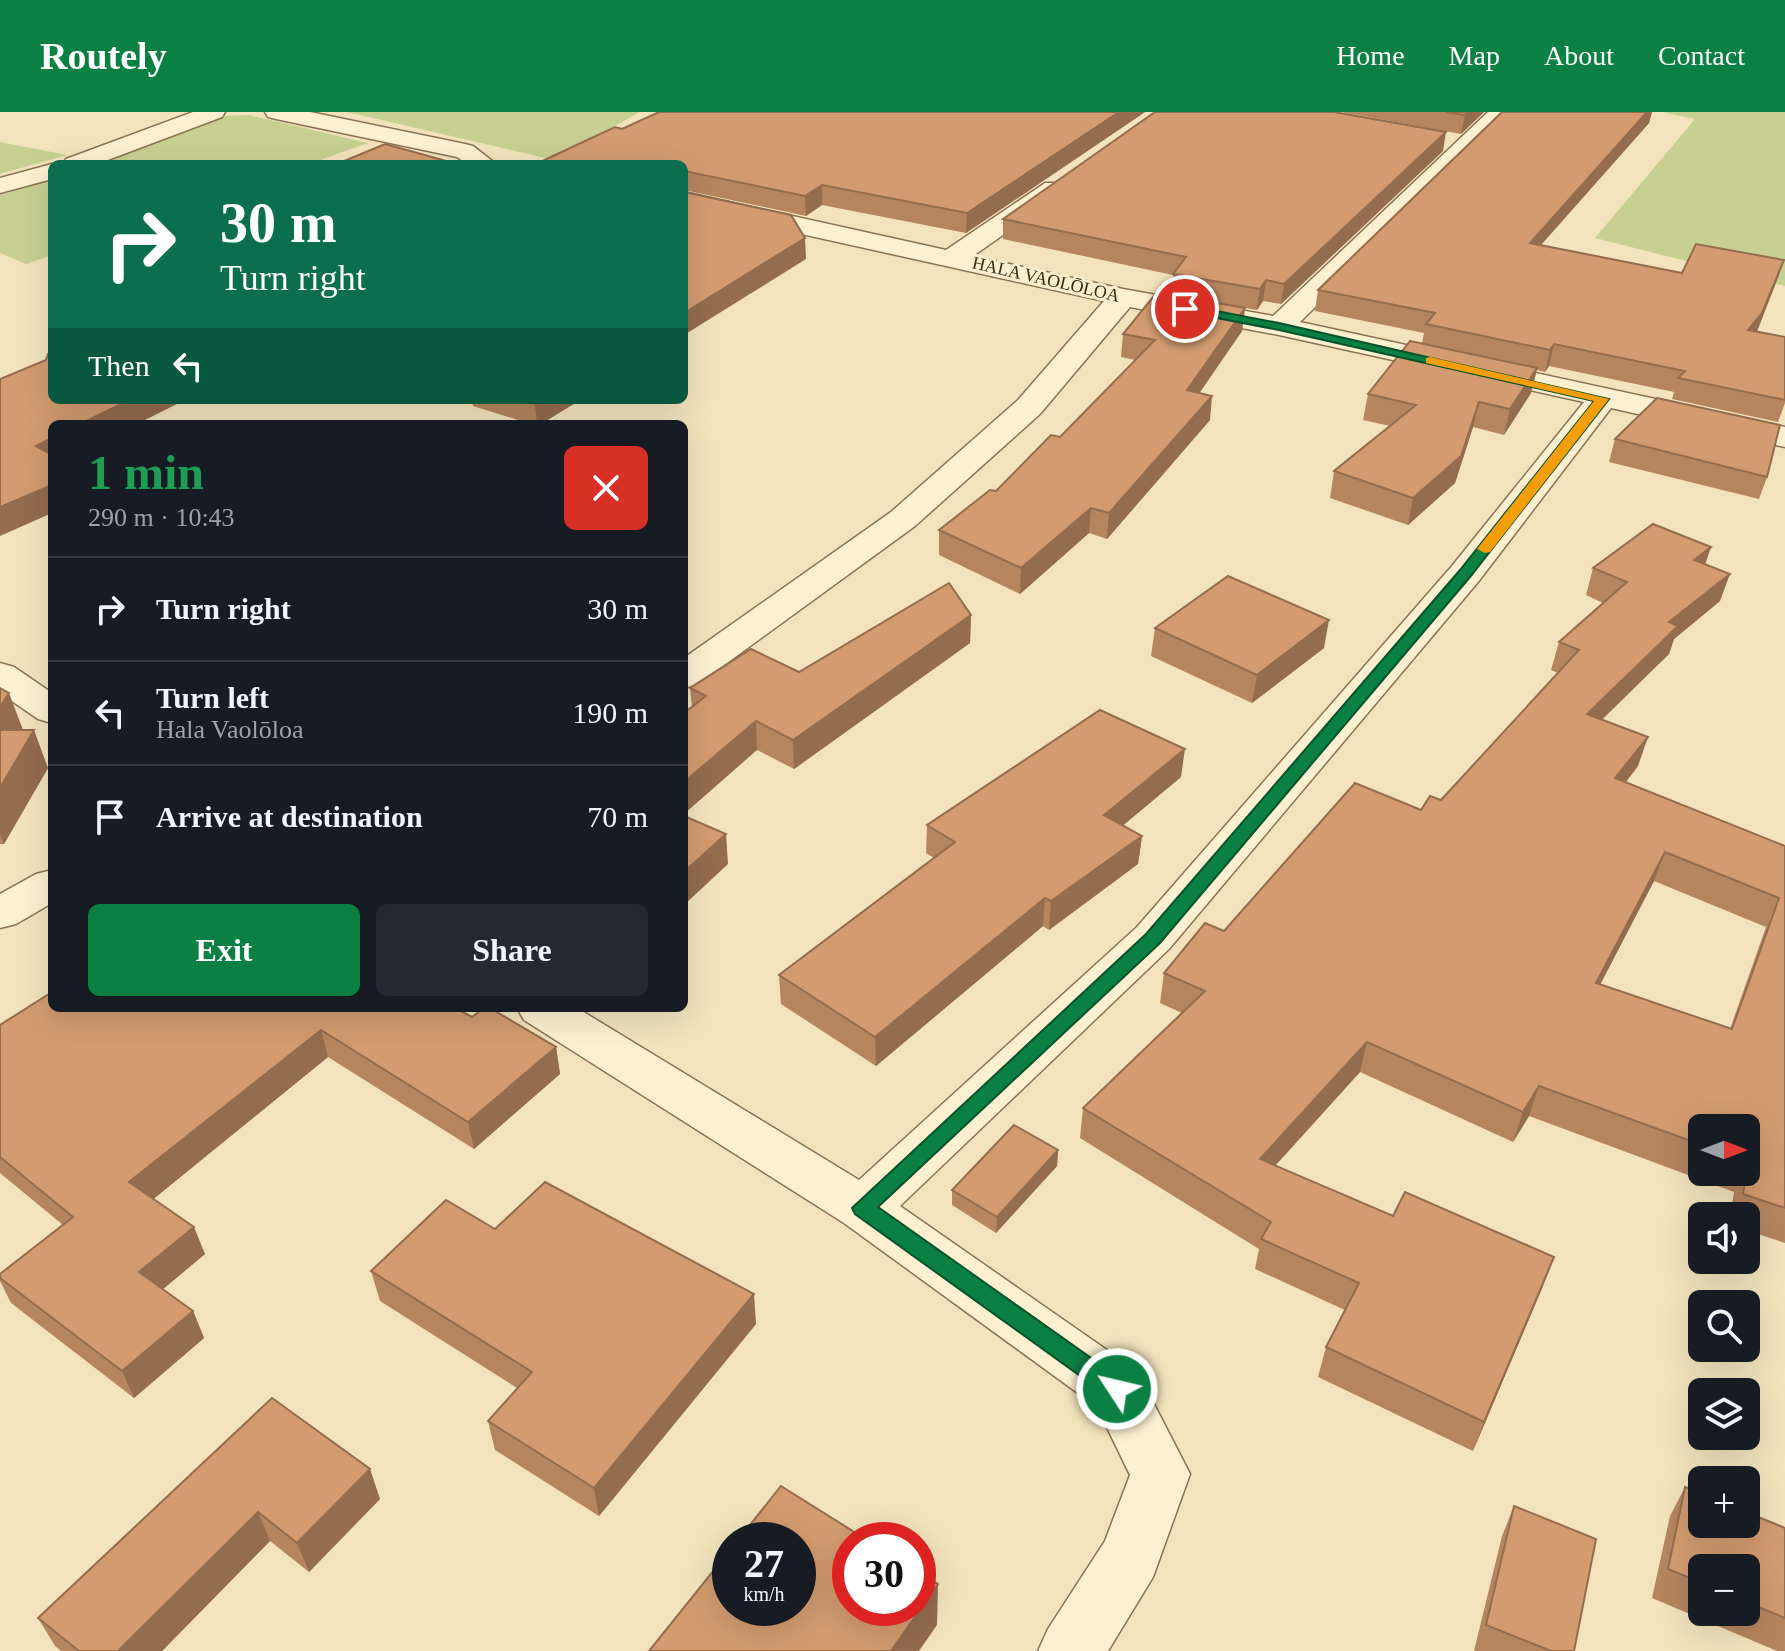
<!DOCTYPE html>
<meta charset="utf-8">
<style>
body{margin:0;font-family:Georgia,serif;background:#242831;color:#f1f3f6;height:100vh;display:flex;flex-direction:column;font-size:30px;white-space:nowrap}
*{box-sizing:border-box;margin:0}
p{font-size:26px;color:#9ea1a6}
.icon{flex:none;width:44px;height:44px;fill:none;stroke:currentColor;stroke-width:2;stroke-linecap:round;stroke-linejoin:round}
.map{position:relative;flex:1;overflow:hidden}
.sheet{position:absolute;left:48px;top:308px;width:640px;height:592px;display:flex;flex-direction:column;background:#171b24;border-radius:12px;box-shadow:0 8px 32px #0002}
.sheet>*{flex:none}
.banner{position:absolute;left:48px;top:48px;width:640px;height:244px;border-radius:12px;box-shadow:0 8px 32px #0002;background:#0b6e4f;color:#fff;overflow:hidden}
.needle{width:52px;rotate:90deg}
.controls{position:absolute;left:1688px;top:1002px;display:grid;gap:16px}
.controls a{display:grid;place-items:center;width:72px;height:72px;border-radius:12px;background:#171b24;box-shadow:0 8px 32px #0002;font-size:40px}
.speed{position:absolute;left:712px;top:1410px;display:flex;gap:16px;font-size:40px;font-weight:700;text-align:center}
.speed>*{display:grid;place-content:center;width:104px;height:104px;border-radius:50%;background:#171b24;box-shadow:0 8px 32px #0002;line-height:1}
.speed small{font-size:20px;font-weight:400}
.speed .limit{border:12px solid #d22;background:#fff;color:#111}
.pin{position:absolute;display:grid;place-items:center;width:68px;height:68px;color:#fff;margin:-34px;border:4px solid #fff;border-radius:50%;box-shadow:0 2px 8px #0007}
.me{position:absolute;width:88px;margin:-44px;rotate:305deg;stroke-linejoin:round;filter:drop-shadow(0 0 6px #0008)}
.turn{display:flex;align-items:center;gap:28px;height:168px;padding:0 40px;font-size:36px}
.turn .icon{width:104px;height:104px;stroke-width:2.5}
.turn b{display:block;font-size:56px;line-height:68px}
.then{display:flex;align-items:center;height:76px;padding:0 40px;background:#0003;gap:16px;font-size:30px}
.round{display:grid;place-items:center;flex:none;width:84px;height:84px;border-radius:12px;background:#242831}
.headline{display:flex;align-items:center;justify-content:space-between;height:136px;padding:0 40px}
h1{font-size:48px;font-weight:600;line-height:60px;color:#1e9e55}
.action{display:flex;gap:16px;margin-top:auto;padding:16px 40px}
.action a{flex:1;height:92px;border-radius:12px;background:#0b8043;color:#fff;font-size:32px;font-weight:600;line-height:92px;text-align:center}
.action a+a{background:#242831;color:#f1f3f6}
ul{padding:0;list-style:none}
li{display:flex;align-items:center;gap:24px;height:104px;padding:0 40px;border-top:2px solid #363941}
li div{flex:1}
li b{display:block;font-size:30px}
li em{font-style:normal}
header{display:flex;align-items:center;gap:48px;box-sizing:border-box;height:112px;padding:0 40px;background:#0b8043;color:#fff}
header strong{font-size:38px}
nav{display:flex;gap:44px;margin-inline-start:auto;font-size:28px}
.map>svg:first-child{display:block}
</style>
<header>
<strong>Routely</strong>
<nav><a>Home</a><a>Map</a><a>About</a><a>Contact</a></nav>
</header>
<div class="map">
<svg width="1785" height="1539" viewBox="0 0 1785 1539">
<rect width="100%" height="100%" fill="#f2e3bc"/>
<g fill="#c7d090">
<polygon points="347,0 640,0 554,48"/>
<polygon points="1662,0 1785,0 1785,174 1595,126 1695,7"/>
<polygon points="249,3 368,31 309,52 96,52 225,4"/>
<polygon points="0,30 67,43 0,62"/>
<polygon points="52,67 52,143 26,152 0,141 0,83"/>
</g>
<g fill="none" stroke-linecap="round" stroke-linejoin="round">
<defs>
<g id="minor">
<polygon points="193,0 225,0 222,5 97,52 63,52 66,47"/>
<polygon points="265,0 310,0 465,32 473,34 496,52 468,52 457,45 276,7 268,5"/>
<polygon points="1488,0 1512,0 1300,210 1785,315 1785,335 1611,296 1478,470 1169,837 900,1094 1137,1259 1190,1362 1153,1465 1108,1539 1038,1539 1048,1517 1105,1429 1130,1363 1097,1295 844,1111 524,908 517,896 577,896 859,1068 1137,815 1452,454 1584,290 1279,223 1130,195 1040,302 915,414 698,572 684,576 684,546 891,400 1018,288 1104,189 684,96 684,80 946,138 1045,71 1063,71 1067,76 1063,81 973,144 1123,177 1273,204"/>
<polygon points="52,52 52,67 0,81 0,66"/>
<polygon points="0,551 14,555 52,581 52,611 38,607 0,581"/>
<polygon points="52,758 52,791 16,812 0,816 0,782 36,762"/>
</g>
</defs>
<use href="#minor" stroke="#8b7254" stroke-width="3"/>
<use href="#minor" fill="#fcf0d0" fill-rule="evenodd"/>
</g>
<g fill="#b5855f" fill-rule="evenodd">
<polygon points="1145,0 966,121 822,93 806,104 684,78 684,52 622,17"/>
<polygon points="1341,0 1484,0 1461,22"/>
<polygon points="1502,0 1652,0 1649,11 1541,133 1682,161 1784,148 1777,168 1757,219 1785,225 1785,291 1778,310 1672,287 1674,280 1549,254 1545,260 1537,258 1531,281 1504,323 1473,315 1455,371 1408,413 1330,386 1334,359 1390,314 1363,308 1368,282 1422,231 1424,221 1315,199 1318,178"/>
<polygon points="1443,39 1281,192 1263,189 1257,198 1171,183 1173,163 1003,127 1003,107"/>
<polygon points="1245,196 1242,219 1199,281 1210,308 1107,427 1089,421 1020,482 939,443 939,418 996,379 1060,325 1135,248 1121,245 1123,222"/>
<polygon points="472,288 580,288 541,312 531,312 473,294"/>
<polygon points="1615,327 1767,365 1759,387 1609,350"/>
<path d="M 1705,452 L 1720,489 L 1674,527 L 1669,542 L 1602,608 L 1638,654 L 1626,670 L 1785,734 L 1785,1131 L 1746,1118 L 1746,1104 L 1730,1104 L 1734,1080 L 1529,1004 L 1513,1030 L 1360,960 L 1275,1054 L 1543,1174 L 1473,1339 L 1318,1265 L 1326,1235 L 1345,1198 L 1255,1157 L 1259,1137 L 1080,1026 L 1083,996 L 1182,901 L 1160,891 L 1164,861 L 1224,819 L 1421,698 L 1441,688 L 1558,561 L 1551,558 L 1559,530 L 1603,491 L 1586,483 L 1593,456 ZM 1654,769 L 1766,815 L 1730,917 L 1600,872 ZM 1702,1016 L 1746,1016 L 1746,1060 L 1702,1060 Z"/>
<polygon points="971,503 970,531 794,657 757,638 692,595 690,576 799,560"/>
<polygon points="1155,516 1324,536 1252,591 1151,544"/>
<polygon points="0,576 23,618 48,656 4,732 0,732"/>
<polygon points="1181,665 1123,713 1142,724 1138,752 1049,818 1043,814 876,954 781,892 779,863 934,746 926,741 927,713"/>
<polygon points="472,905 556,935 560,962 474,1037 328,945 153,1087 205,1142 163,1177 193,1199 204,1226 134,1286 11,1191 0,1169 0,1162 63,1113 0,1061 0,913"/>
<polygon points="1058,1038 1057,1054 996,1121 952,1093 952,1078"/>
<polygon points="495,1117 756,1212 599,1404 495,1338 488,1309 517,1276 380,1189 371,1159"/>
<polygon points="272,1286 380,1387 309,1460 270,1429 162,1539 61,1539 55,1534 38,1506"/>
<path d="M 1685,1375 L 1785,1416 L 1785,1539 L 1777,1539 L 1652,1486 L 1670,1404 ZM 1702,1456 L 1746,1456 L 1746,1500 L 1702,1500 Z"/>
<polygon points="1514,1394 1574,1539 1474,1539 1502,1424"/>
</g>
<g fill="#946c4e">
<polygon points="1119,0 1145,0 966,121 967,101"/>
<polygon points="1468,0 1484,0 1461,22 1465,3"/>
<polygon points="1647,0 1652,0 1649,11 1525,151 1530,131"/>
<polygon points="1446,20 1443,39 1281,192 1284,172"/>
<polygon points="822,73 822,93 806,104 805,84"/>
<polygon points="805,126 806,147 684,223 684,201"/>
<polygon points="1784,148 1777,168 1756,222 1748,218"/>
<polygon points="1266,168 1263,189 1257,198 1260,177"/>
<polygon points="1245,196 1242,219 1185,302 1187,278"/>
<polygon points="1554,232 1549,254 1545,260 1550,238"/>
<polygon points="1537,256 1531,281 1504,323 1510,297"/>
<polygon points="1212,284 1210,308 1107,427 1109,401"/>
<polygon points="130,288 185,288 137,312 80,312"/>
<polygon points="541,288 580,288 541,312 537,312 535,292"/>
<polygon points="1479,290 1473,315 1455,371 1408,413 1413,386"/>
<polygon points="52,326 52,354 36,334"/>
<polygon points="52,373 52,401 0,424 0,395"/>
<polygon points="1091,396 1089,421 1020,482 1021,456"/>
<polygon points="1711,435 1702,462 1694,448"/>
<polygon points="1730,462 1720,489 1674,527 1669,542 1578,630 1587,602 1669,510"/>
<polygon points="971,503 970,531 794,657 793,628"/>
<polygon points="1329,508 1324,536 1252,591 1257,563"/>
<polygon points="9,581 23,618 0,655 0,595"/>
<polygon points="756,609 757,638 684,702 684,670"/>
<polygon points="34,618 48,656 4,732 0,722 0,676"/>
<polygon points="1648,625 1638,654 1606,695 1615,666"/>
<polygon points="1185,637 1181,665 1102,731 1104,703"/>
<polygon points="726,722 728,752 684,793 684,760"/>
<polygon points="1142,724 1138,752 1049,818 1051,789"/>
<polygon points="1665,740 1654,769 1586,900 1596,871"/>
<polygon points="1045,786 1043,814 876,954 875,925"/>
<polygon points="321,918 328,945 140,1098 129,1070"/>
<polygon points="1367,930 1360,960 1254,1077 1260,1047"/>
<polygon points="556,935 560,962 474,1037 468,1010"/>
<polygon points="1539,974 1529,1004 1513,1030 1523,1000"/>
<polygon points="1058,1038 1057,1054 996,1121 997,1105"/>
<polygon points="194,1115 205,1142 151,1187 139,1160"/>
<polygon points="1554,1145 1543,1174 1473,1339 1484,1310"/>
<polygon points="754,1182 756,1212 599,1404 594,1376"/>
<polygon points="193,1199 204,1226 134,1286 122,1259"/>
<polygon points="370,1357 380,1387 309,1460 297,1431"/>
<polygon points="258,1400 270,1429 162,1539 118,1539"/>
<polygon points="938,1472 937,1513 919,1539 891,1539"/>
</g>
<g fill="#d39b6f" stroke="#946c4e" stroke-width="2" fill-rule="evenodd">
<polygon points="659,0 1119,0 967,101 822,73 805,84 684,59 684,52 536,52 615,15 622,17"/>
<polygon points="1155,0 1334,0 1446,20 1284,172 1266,168 1260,177 1173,162 1186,145 1003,107"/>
<polygon points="1446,0 1468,0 1465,3"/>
<polygon points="1502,0 1647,0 1530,131 1682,161 1696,132 1784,148 1762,201 1748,218 1785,225 1785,288 1678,266 1685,259 1554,232 1550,238 1426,212 1435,201 1318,178"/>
<polygon points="385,32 457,52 337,52"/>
<polygon points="684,80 791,103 805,126 684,201"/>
<polygon points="1157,180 1245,196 1187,278 1212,284 1109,401 1091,396 1021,456 939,418 990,378 996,379 1051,323 1060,325 1155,228 1123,222"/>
<polygon points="1410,229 1537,256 1510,297 1479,290 1461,344 1413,386 1334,359 1416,293 1368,282"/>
<polygon points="52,240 52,288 130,288 80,312 52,312 52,326 36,334 52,343 52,373 0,395 0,267 46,248 48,242"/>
<polygon points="1657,286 1780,313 1767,365 1615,327"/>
<polygon points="522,288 541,288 535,292"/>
<path d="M 1653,412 L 1711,435 L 1694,448 L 1730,462 L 1669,510 L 1678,514 L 1587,602 L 1648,625 L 1615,666 L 1785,734 L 1785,1096 L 1743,1082 L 1748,1050 L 1746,1049 L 1746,1016 L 1702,1016 L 1702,1033 L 1539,974 L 1523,1000 L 1367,930 L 1260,1047 L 1393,1104 L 1405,1080 L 1554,1145 L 1484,1310 L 1326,1235 L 1359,1171 L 1261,1127 L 1271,1110 L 1083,996 L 1205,879 L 1164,861 L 1205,811 L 1224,819 L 1355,671 L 1421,698 L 1430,684 L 1441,688 L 1579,538 L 1559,530 L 1627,470 L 1593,456 ZM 1665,740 L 1779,786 L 1732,917 L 1596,871 Z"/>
<polygon points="1228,464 1329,508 1257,563 1155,516"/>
<polygon points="949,471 971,503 793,628 756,609 684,670 684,601 706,584 690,576 751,537 799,560"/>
<polygon points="0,576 9,581 0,595"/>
<polygon points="1100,598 1185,637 1104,703 1142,724 1051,789 1045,786 875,925 779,863 955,730 927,713"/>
<polygon points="0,618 34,618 0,676"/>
<polygon points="684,704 726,722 684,760"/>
<polygon points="52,880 52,896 455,896 472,905 484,896 490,896 556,935 468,1010 321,918 129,1070 194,1115 139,1160 193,1199 122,1259 0,1166 0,1162 73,1105 0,1045 0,913"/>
<polygon points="1014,1013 1058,1038 997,1105 952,1078"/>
<polygon points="545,1070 754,1182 594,1376 488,1309 532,1260 371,1159 446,1088 495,1117"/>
<polygon points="272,1286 370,1357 297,1431 258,1400 118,1539 79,1539 38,1506"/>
<polygon points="781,1374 867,1428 850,1428 850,1496 918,1496 918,1460 938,1472 891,1539 649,1539 730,1438 730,1496 798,1496 798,1428 738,1428"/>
<polygon points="1685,1375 1702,1382 1702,1412 1746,1412 1746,1400 1785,1416 1785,1506 1746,1490 1746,1456 1702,1456 1702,1471 1668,1457"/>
<polygon points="1514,1394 1596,1427 1574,1539 1551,1539 1486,1513"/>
</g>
<polygon fill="#0b8043" stroke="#07532c" stroke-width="2" points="1185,193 1279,211 1609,287 1470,465 1160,831 878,1095 1125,1270 1129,1277 1125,1284 1117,1287 1108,1284 855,1102 852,1096 1146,822 1460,458 1594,289 1279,218 1181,199 1180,197"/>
<polygon fill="#f59e0b" points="1430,245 1609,287 1490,440 1485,441 1477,437 1594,289 1426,251 1426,246"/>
<g text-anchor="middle" stroke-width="6" stroke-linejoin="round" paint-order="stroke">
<g font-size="18" fill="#392a1a" stroke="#f8edcd">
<text transform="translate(1046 167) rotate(13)" y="6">HALA VAOLŌLOA</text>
</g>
</g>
</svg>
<div class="controls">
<a><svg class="needle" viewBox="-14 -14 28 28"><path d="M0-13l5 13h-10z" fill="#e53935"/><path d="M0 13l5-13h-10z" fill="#9ea1a6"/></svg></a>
<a><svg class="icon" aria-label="sound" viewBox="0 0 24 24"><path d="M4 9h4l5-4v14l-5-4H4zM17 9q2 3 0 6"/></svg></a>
<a><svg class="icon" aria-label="search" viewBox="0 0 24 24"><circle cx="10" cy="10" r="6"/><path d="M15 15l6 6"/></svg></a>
<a><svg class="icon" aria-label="layers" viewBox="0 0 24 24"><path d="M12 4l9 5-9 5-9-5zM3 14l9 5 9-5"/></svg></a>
<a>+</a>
<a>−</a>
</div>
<div class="speed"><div>27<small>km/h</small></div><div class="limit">30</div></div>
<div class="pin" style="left:1185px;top:197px;background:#d93025"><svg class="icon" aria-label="arrive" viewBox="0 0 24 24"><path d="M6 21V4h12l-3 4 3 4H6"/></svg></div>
<svg class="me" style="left:1117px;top:1277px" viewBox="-20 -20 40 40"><circle r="17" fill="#0b8043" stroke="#fff" stroke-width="3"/><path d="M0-11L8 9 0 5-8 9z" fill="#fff"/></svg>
<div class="banner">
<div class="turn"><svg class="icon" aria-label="right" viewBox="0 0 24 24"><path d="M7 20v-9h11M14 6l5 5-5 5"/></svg><div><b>30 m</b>Turn right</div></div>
<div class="then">Then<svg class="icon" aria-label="left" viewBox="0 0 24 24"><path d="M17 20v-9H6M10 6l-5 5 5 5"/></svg></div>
</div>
<section class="sheet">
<div class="headline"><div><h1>1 min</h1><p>290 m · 10:43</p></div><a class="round" style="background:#d93025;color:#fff"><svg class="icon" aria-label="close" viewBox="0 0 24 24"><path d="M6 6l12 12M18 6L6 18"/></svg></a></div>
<ul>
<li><svg class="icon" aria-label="right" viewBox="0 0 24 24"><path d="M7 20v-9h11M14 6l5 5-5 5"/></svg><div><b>Turn right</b></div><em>30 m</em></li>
<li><svg class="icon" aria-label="left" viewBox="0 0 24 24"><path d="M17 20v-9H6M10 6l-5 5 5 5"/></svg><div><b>Turn left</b><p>Hala Vaolōloa</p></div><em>190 m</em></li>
<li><svg class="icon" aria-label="arrive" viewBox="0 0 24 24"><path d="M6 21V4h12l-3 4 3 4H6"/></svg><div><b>Arrive at destination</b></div><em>70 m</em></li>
</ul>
<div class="action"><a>Exit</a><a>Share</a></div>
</section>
</div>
